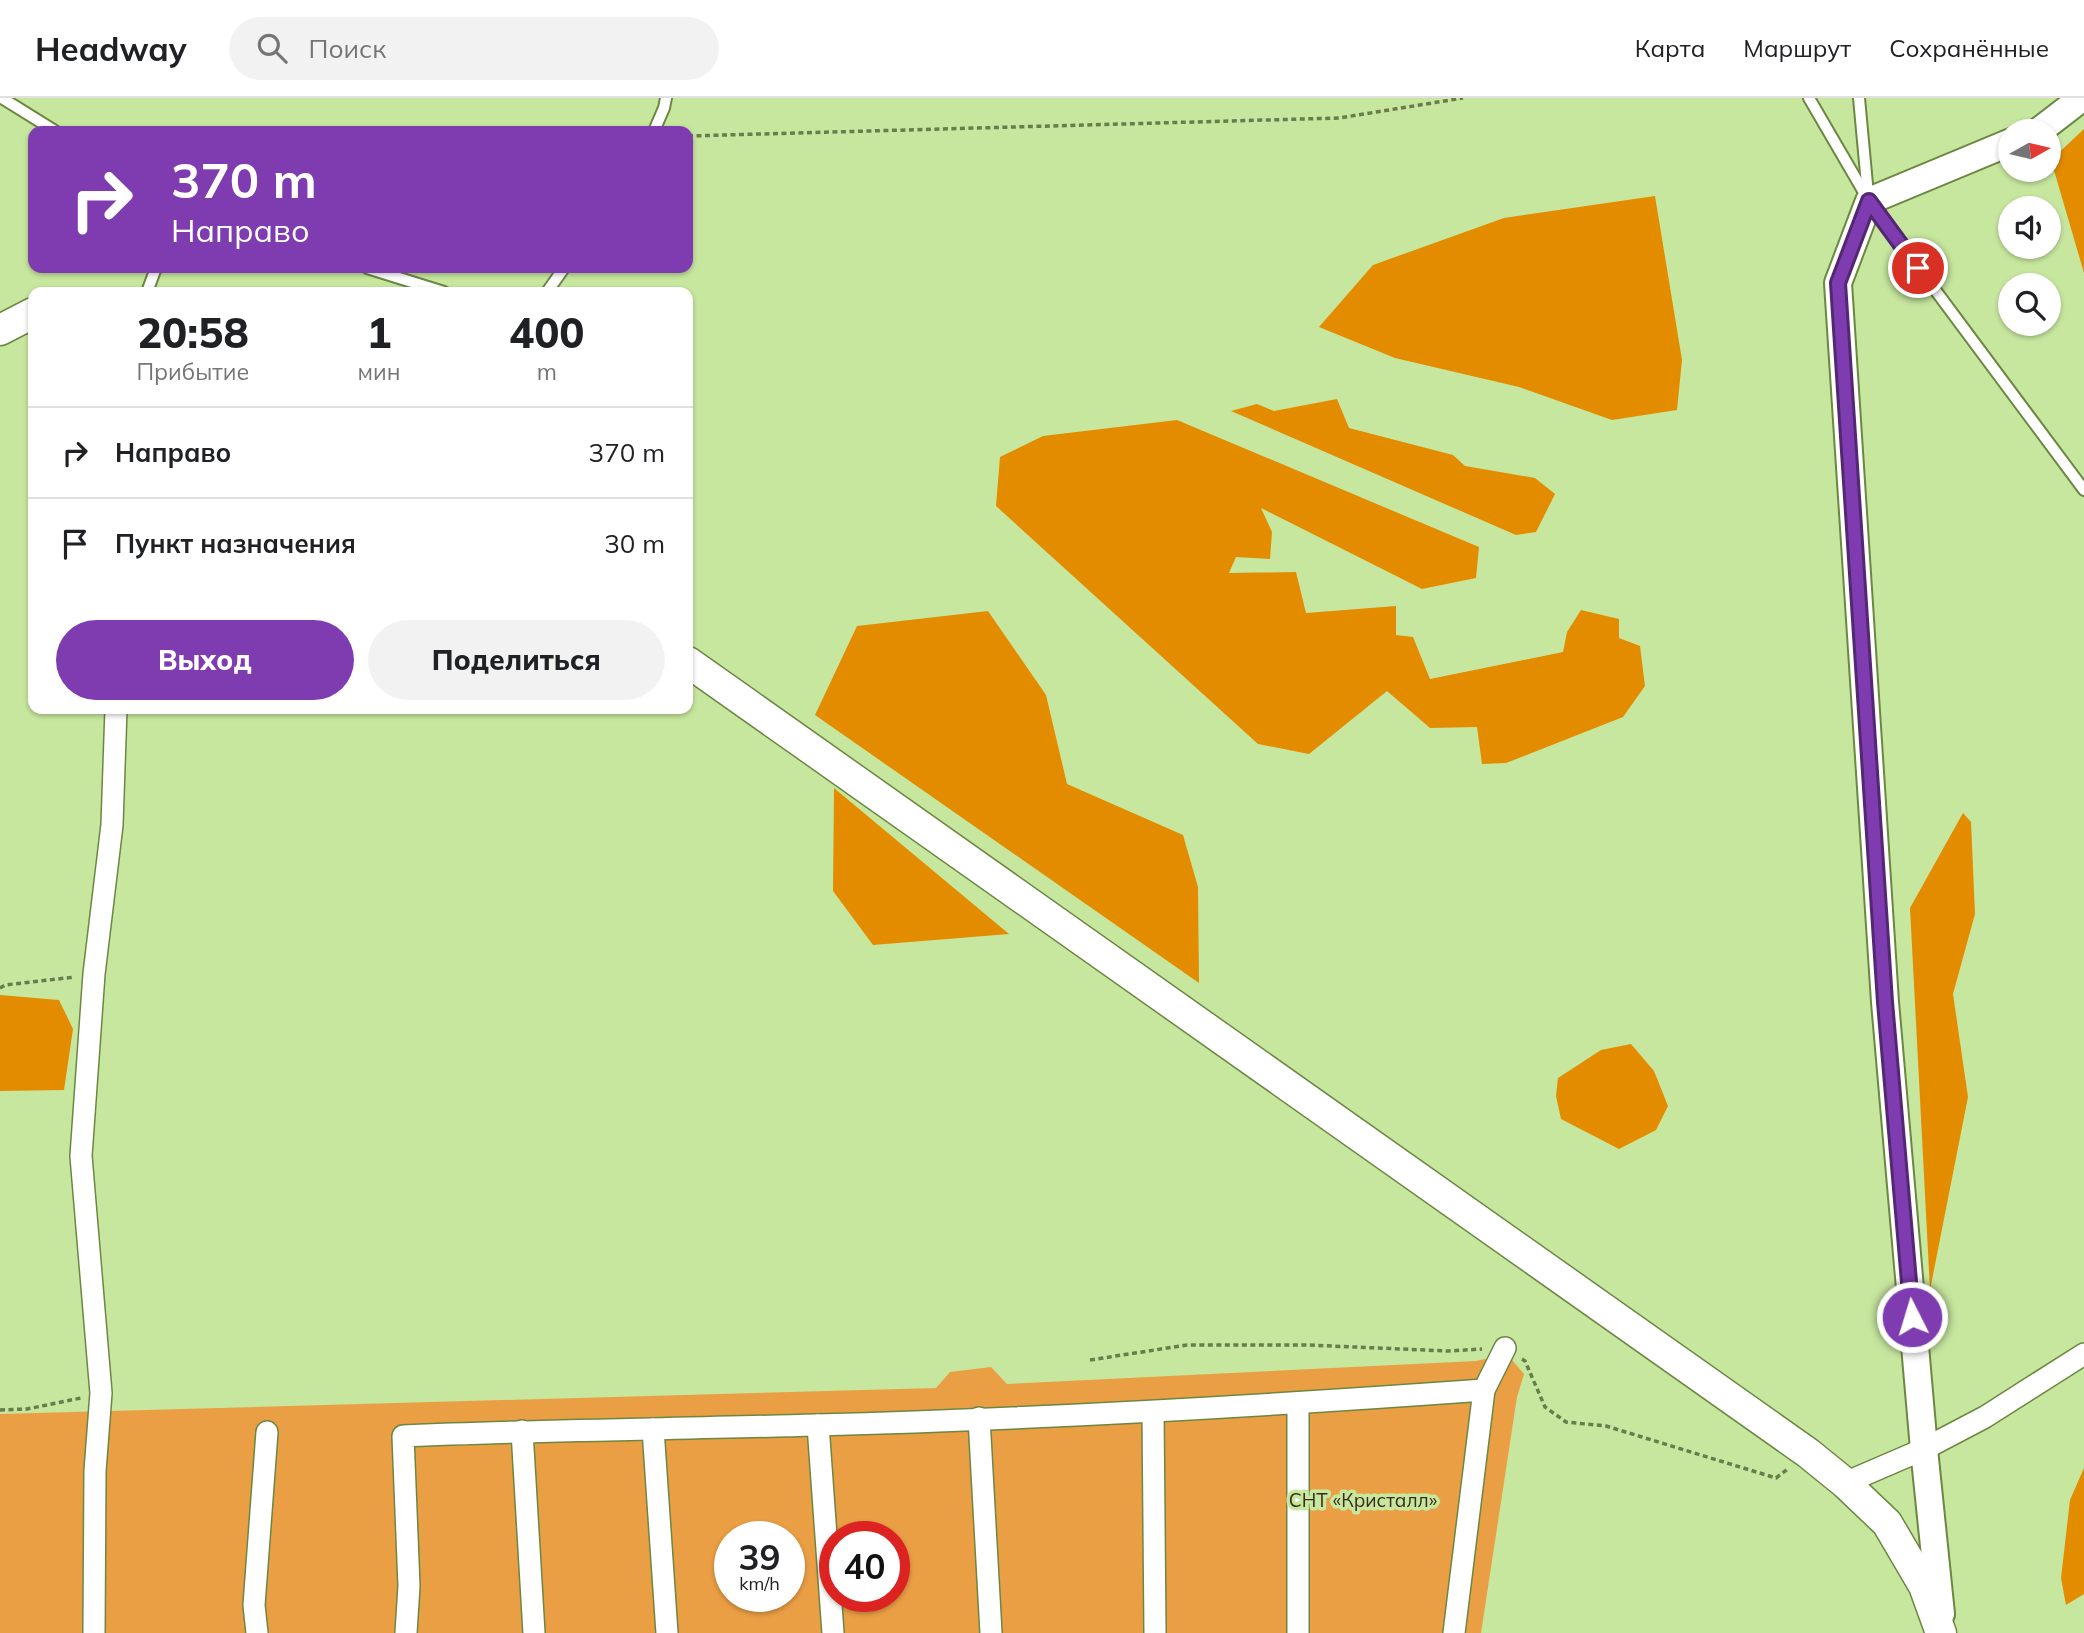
<!DOCTYPE html>
<html lang="ru">
<meta charset="utf-8">
<style>
body{margin:0;font-family:Mulish,sans-serif;background:#f2f2f2;color:#202124;height:100vh;display:flex;flex-direction:column;font-size:26px;white-space:nowrap}
*{box-sizing:border-box;margin:0}
p{font-size:23px;color:#757577}
.icon{flex:none;width:38px;height:38px;fill:none;stroke:currentColor;stroke-width:2;stroke-linecap:round;stroke-linejoin:round}
.map{position:relative;flex:1;overflow:hidden}
.panel{position:absolute;left:28px;top:189px;width:665px;height:427px;display:flex;flex-direction:column;background:#fff;border-radius:14px;box-shadow:0 2px 5px #0004}
.panel>*{flex:none}
.hud{position:absolute;left:28px;top:28px;width:665px;height:147px;border-radius:14px;box-shadow:0 2px 5px #0004;background:#7f3cb0;color:#fff;overflow:hidden}
.needle{width:46px;rotate:82deg}
.fabs{position:absolute;left:1998px;top:21px;display:grid;gap:14px}
.fabs a{display:grid;place-items:center;width:63px;height:63px;border-radius:50%;background:#fff;box-shadow:0 2px 5px #0004;font-size:35px}
.speed{position:absolute;left:714px;top:1423px;display:flex;gap:14px;font-size:35px;font-weight:700;text-align:center}
.speed>*{display:grid;place-content:center;width:91px;height:91px;border-radius:50%;background:#fff;box-shadow:0 2px 5px #0004;line-height:1}
.speed small{font-size:18px;font-weight:400}
.speed .limit{border:10px solid #d22;background:#fff;color:#111}
.pin{position:absolute;display:grid;place-items:center;width:60px;height:60px;color:#fff;margin:-30px;border:4px solid #fff;border-radius:50%;box-shadow:0 2px 7px #0007}
.me{position:absolute;width:77px;margin:-38px;rotate:355deg;stroke-linejoin:round;filter:drop-shadow(0 0 5px #0008)}
.turn{display:flex;align-items:center;gap:24px;height:147px;padding:0 28px;font-size:32px}
.turn .icon{width:91px;height:91px;stroke-width:2.5}
.turn b{display:block;font-size:49px;line-height:60px}
.eta{display:flex;justify-content:space-evenly;align-items:center;height:119px;text-align:center}
.eta b{font-size:42px;font-weight:800;line-height:49px}
.action{display:flex;gap:14px;margin-top:auto;padding:14px 28px}
.action a{flex:1;height:80px;border-radius:42px;background:#7f3cb0;color:#fff;font-size:28px;font-weight:800;line-height:80px;text-align:center}
.action a+a{background:#f2f2f2;color:#202124}
ul{padding:0;list-style:none}
li{display:flex;align-items:center;gap:21px;height:91px;padding:0 28px;border-top:2px solid #e0e0e0}
li div{flex:1}
li b{display:block;font-size:26px}
li em{font-style:normal}
header{display:flex;align-items:center;gap:42px;box-sizing:border-box;height:98px;padding:0 35px;background:#fff;border-bottom:2px solid #e0e0e0}
header strong{font-size:33px}
nav{display:flex;gap:38px;margin-inline-start:auto;font-size:24px}
.search{width:490px;height:63px;background:#f2f2f2;display:flex;align-items:center;gap:18px;box-sizing:border-box;padding:0 24px;border-radius:38px;color:#757577;font-size:26px}
.map>svg:first-child{display:block}
</style>
<header>
<strong>Headway</strong>
<div class="search"><svg class="icon" aria-label="search" viewBox="0 0 24 24"><circle cx="10" cy="10" r="6"/><path d="M15 15l6 6"/></svg>Поиск</div>
<nav><a>Карта</a><a>Маршрут</a><a>Сохранённые</a></nav>
</header>
<div class="map">
<svg width="2084" height="1535" viewBox="0 0 2084 1535">
<rect width="100%" height="100%" fill="#c7e79e"/>
<path fill="#eb9f44" fill-rule="evenodd" d="M 1507,1256 L 1524,1276 L 1517,1299 L 1481,1535 L 0,1535 L 0,1316 L 936,1290 L 950,1274 L 991,1269 L 1007,1286 L 1476,1263 ZM 730,1438 L 789,1438 L 789,1498 L 730,1498 ZM 835,1438 L 894,1438 L 894,1498 L 835,1498 Z"/>
<g fill="#e38c00">
<polygon points="2084,31 2084,175 2051,62"/>
<polygon points="1655,98 1682,262 1677,312 1612,322 1519,289 1395,260 1319,229 1373,167 1504,120"/>
<polygon points="1337,301 1349,330 1453,357 1465,368 1535,380 1555,396 1536,434 1516,437 1231,313 1257,306 1274,313"/>
<polygon points="1177,322 1479,449 1476,480 1422,491 1261,410 1272,434 1270,461 1236,459 1229,475 1296,474 1306,515 1396,508 1396,537 1413,539 1430,581 1563,554 1567,534 1581,512 1619,521 1619,540 1640,548 1645,588 1623,619 1506,665 1482,666 1477,629 1430,630 1387,593 1309,656 1258,646 996,408 1000,359 1043,338"/>
<polygon points="988,513 1046,597 1067,686 1183,737 1198,789 1199,885 815,617 857,528"/>
<polygon points="834,690 1009,836 873,847 833,793"/>
<polygon points="1963,715 1971,724 1975,816 1953,896 1968,999 1930,1192 1910,810"/>
<polygon points="0,897 59,902 73,931 64,992 0,993"/>
<polygon points="1631,946 1654,973 1668,1008 1656,1032 1619,1051 1561,1021 1556,998 1558,980 1601,952"/>
<polygon points="2084,1370 2084,1496 2066,1507 2061,1480 2070,1402"/>
</g>
<g fill="none" stroke-linecap="round" stroke-linejoin="round">
<defs>
<g id="service">
<polyline points="2,0 55,33"/>
<polyline points="1809,0 1869,103 2084,392"/>
<polyline points="1859,0 1868,97"/>
<polyline points="654,33 664,10 666,0"/>
<polyline points="367,170 444,194"/>
<polyline points="147,194 156,170"/>
<polyline points="547,194 564,170"/>
</g>
<g id="minor">
<polyline points="1298,1305 1298,1535"/>
<polyline points="1153,1314 1155,1535"/>
<polyline points="979,1320 991,1535"/>
<polyline points="818,1327 833,1535"/>
<polyline points="653,1331 667,1535"/>
<polyline points="522,1333 534,1535"/>
<polyline points="1845,1385 1924,1351 1985,1319 2084,1256"/>
<polyline points="94,1535 95,1373 101,1295 81,1058 94,876 112,727 116,611"/>
<polyline points="257,1535 254,1507 267,1334"/>
<path d="M 406,1535 L 409,1488 L 403,1338 C 540,1332 678,1331 816,1327 C 1039,1321 1262,1308 1484,1292"/>
<polyline points="1454,1535 1484,1292 1505,1250"/>
</g>
<g id="tertiary">
<polyline points="2039,33 2082,0"/>
<polyline points="1941,1516 1924,1351 1885,904 1838,185 1869,103 2011,44"/>
</g>
<g id="secondary">
<polyline points="0,232 33,215"/>
<polyline points="688,564 1808,1355 1845,1385 1887,1425 1924,1488 1941,1535"/>
</g>
</defs>
<use href="#service" stroke="#6b8742" stroke-width="14"/>
<use href="#minor" stroke="#6b8742" stroke-width="24"/>
<use href="#tertiary" stroke="#6b8742" stroke-width="30"/>
<use href="#secondary" stroke="#6b8742" stroke-width="33"/>
<g stroke="#687d4d" stroke-width="3.5" stroke-dasharray="5 3.5" stroke-linecap="butt">
<polyline points="688,38 1339,20 1463,0"/>
<polyline points="0,890 5,887 75,879"/>
<polyline points="1522,1261 1525,1263 1545,1309 1566,1324 1606,1328 1776,1380 1789,1370"/>
<polyline points="1090,1262 1187,1247 1308,1247 1448,1253 1482,1251"/>
<polyline points="0,1312 27,1311 81,1300"/>
</g>
<use href="#service" stroke="#fff" stroke-width="10"/>
<use href="#minor" stroke="#fff" stroke-width="21"/>
<use href="#tertiary" stroke="#fff" stroke-width="26"/>
<use href="#secondary" stroke="#fff" stroke-width="30"/>
</g>
<g fill="none" stroke-linecap="round" stroke-linejoin="round">
<defs>
<polyline id="route" points="1912,1219 1885,904 1838,185 1869,103 1918,170"/>
</defs>
<use href="#route" stroke="#532772" stroke-width="18"/>
<use href="#route" stroke="#7f3cb0" stroke-width="12"/>
</g>
<g text-anchor="middle" stroke-width="7" stroke-linejoin="round" paint-order="stroke">
<g font-size="19" fill="#3c2b1a" stroke="#c7e79e">
<text x="1363" y="1409">СНТ «Кристалл»</text>
</g>
</g>
</svg>
<div class="fabs">
<a><svg class="needle" viewBox="-14 -14 28 28"><path d="M0-13l5 13h-10z" fill="#e53935"/><path d="M0 13l5-13h-10z" fill="#757577"/></svg></a>
<a><svg class="icon" aria-label="sound" viewBox="0 0 24 24"><path d="M4 9h4l5-4v14l-5-4H4zM17 9q2 3 0 6"/></svg></a>
<a><svg class="icon" aria-label="search" viewBox="0 0 24 24"><circle cx="10" cy="10" r="6"/><path d="M15 15l6 6"/></svg></a>
</div>
<div class="speed"><div>39<small>km/h</small></div><div class="limit">40</div></div>
<div class="pin" style="left:1918px;top:170px;background:#d93025"><svg class="icon" aria-label="arrive" viewBox="0 0 24 24"><path d="M6 21V4h12l-3 4 3 4H6"/></svg></div>
<svg class="me" style="left:1912px;top:1219px" viewBox="-20 -20 40 40"><circle r="17" fill="#7f3cb0" stroke="#fff" stroke-width="3"/><path d="M0-11L8 9 0 5-8 9z" fill="#fff"/></svg>
<div class="hud">
<div class="turn"><svg class="icon" aria-label="right" viewBox="0 0 24 24"><path d="M7 20v-9h11M14 6l5 5-5 5"/></svg><div><b>370 m</b>Направо</div></div>
</div>
<section class="panel">
<div class="eta">
<div><b>20:58</b><p>Прибытие</p></div>
<div><b>1</b><p>мин</p></div>
<div><b>400</b><p>m</p></div>
</div>
<ul>
<li><svg class="icon" aria-label="right" viewBox="0 0 24 24"><path d="M7 20v-9h11M14 6l5 5-5 5"/></svg><div><b>Направо</b></div><em>370 m</em></li>
<li><svg class="icon" aria-label="arrive" viewBox="0 0 24 24"><path d="M6 21V4h12l-3 4 3 4H6"/></svg><div><b>Пункт назначения</b></div><em>30 m</em></li>
</ul>
<div class="action"><a>Выход</a><a>Поделиться</a></div>
</section>
</div>
